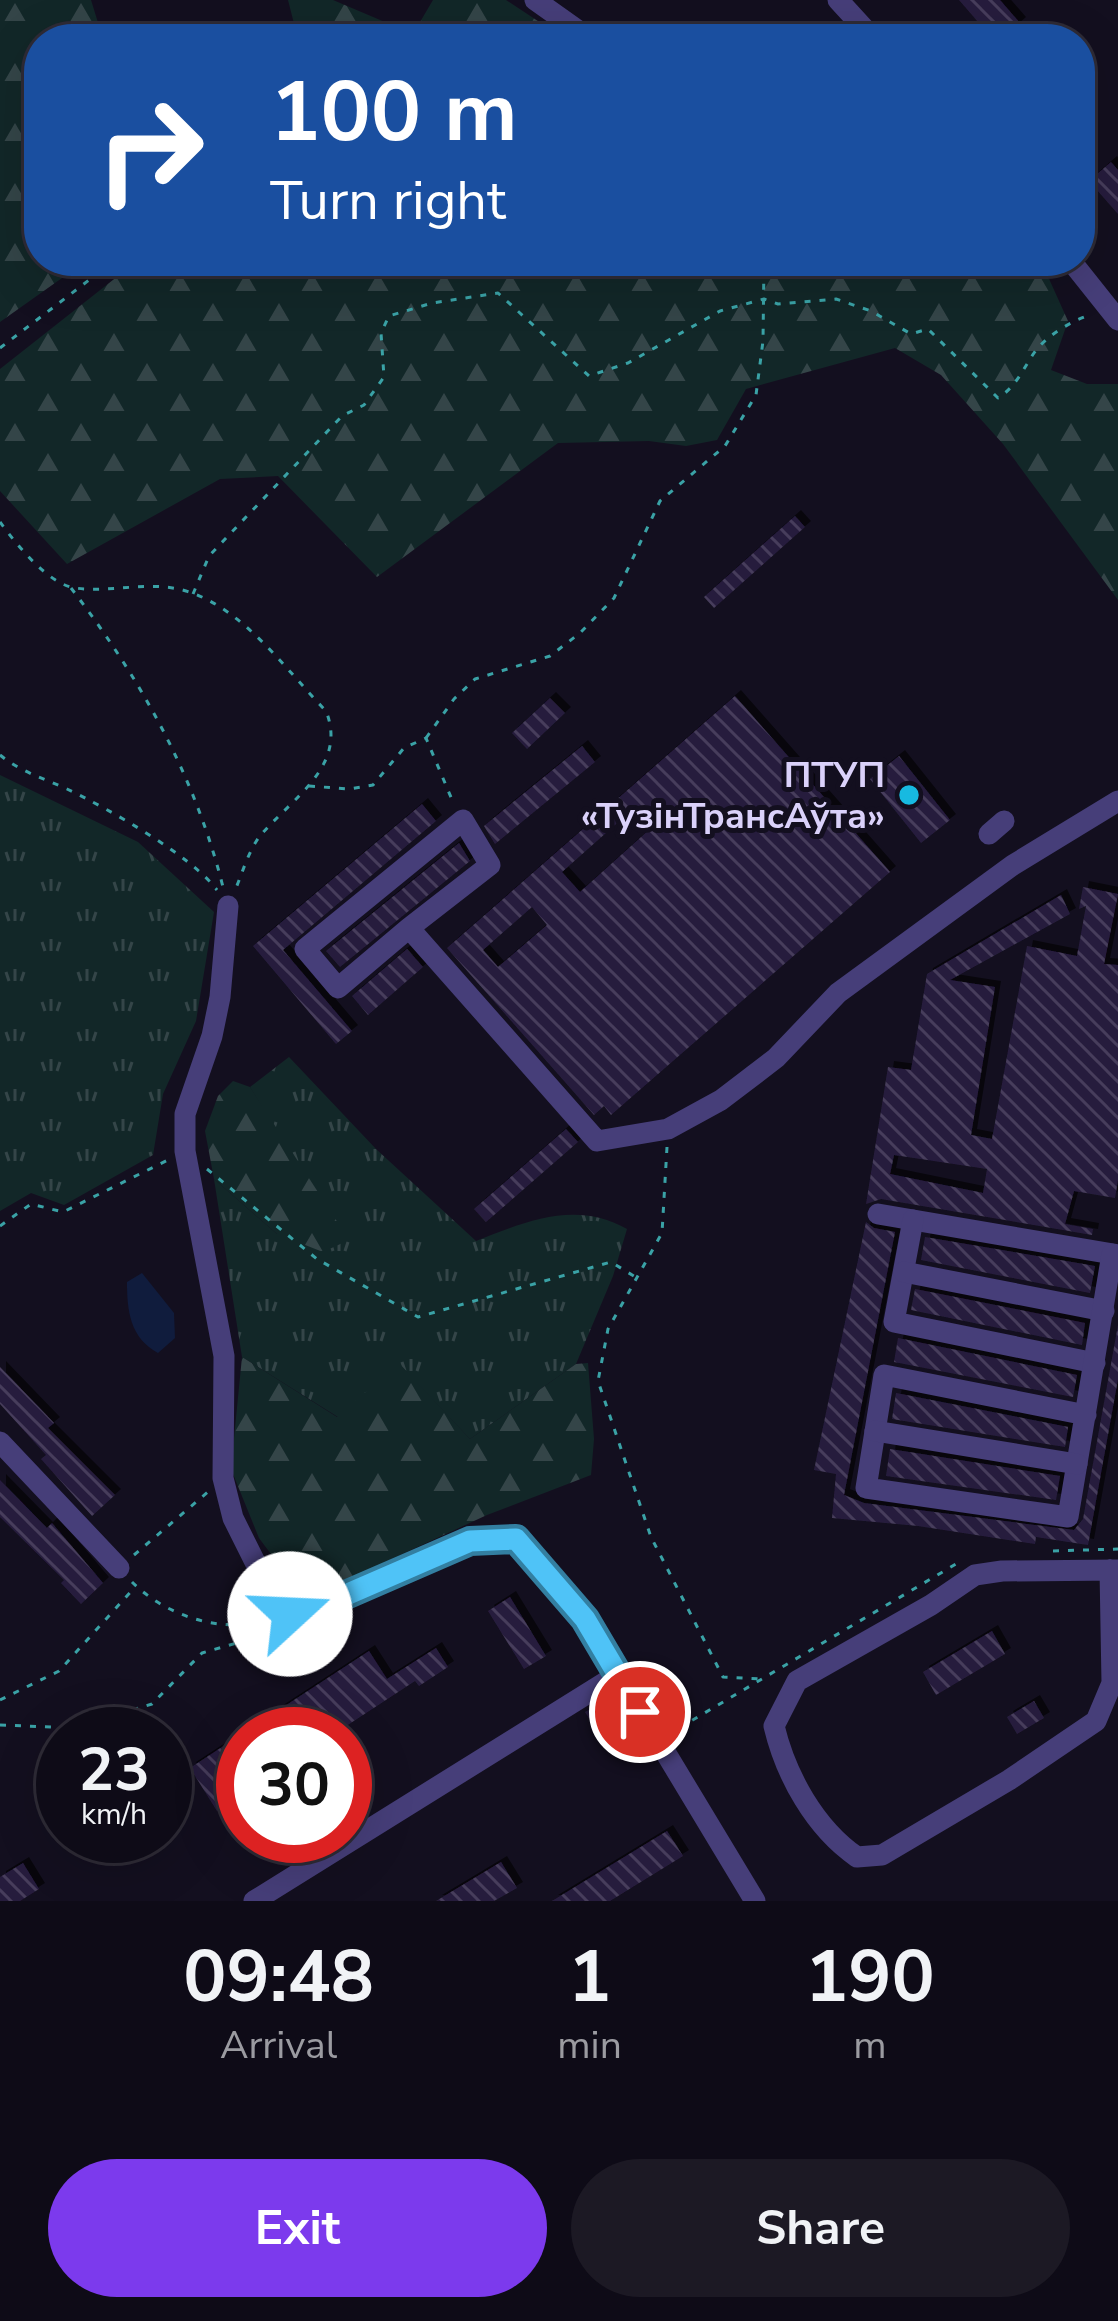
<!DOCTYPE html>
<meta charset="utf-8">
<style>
body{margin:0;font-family:"Nunito Sans",sans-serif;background:#1c1924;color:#f1f3f6;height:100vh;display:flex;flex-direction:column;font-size:45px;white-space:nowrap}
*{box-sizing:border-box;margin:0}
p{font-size:39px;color:#9b9ba1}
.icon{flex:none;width:66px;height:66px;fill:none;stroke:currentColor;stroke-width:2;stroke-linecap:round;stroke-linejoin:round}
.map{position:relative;height:1901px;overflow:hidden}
.side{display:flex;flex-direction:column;background:#0e0b17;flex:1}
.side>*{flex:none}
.hud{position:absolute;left:24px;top:24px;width:1071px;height:252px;border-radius:48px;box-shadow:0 12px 48px #0002,0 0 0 3px #2e2b36;background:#1a4fa0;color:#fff;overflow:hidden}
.speed{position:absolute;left:36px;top:1707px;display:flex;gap:24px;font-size:60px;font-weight:700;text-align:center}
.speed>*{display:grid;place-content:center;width:156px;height:156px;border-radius:50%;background:#0e0b17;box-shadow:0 12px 48px #0002,0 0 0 3px #2e2b36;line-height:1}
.speed small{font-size:30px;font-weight:400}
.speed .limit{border:18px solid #d22;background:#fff;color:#111}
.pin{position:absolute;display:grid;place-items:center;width:102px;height:102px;color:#fff;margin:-51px;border:6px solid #fff;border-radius:50%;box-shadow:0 3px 12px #0007}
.me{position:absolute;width:132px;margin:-66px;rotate:70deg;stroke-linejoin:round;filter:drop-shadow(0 0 9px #0008)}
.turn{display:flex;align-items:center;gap:42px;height:252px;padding:0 48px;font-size:54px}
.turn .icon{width:156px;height:156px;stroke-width:2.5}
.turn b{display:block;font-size:84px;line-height:102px}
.eta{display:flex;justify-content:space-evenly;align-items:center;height:204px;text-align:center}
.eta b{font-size:72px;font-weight:700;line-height:84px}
.primary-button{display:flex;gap:24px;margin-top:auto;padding:24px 48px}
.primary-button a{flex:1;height:138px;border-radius:72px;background:#7c3aed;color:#fff;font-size:48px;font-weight:700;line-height:138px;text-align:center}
.primary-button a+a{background:#1c1924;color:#f1f3f6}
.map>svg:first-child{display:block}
</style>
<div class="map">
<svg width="1118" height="1901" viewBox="0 0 1118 1901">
<defs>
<pattern id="grass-tufts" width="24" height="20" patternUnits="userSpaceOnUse" patternTransform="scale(3)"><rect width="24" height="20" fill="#122728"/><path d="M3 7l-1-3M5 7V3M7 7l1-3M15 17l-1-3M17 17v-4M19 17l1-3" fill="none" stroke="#344548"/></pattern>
<pattern id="forest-firs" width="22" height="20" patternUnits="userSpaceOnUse" patternTransform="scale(3)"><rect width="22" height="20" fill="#122728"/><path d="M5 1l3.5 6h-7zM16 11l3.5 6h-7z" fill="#344548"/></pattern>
<pattern id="building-back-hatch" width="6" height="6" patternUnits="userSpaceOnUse" patternTransform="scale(3)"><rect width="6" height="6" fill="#271d3e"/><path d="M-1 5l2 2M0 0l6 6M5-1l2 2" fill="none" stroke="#463d5b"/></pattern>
<filter id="shadow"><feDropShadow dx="6" dy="-6" stdDeviation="0" flood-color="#0009"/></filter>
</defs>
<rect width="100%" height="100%" fill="#130f1f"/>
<g fill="url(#grass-tufts)">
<polygon points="0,775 138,842 214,912 196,1021 163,1094 153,1155 64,1205 31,1193 0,1211"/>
<path d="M 289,1057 L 376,1149 L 476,1241 C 527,1221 576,1200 627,1229 L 613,1276 L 576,1364 L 470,1439 L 399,1364 L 338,1417 L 242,1357 L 214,1179 L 277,1234 L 287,1148 L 250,1087 Z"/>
</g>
<g fill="url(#forest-firs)">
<polygon points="0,0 91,0 103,39 39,39 39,261 86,261 0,322"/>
<polygon points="288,0 333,0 413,34 433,0 506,0 565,39 298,39"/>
<polygon points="137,261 1041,261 1068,321 1051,370 1087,384 1118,384 1118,600 1003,444 941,375 895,348 746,389 717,440 686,446 649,441 558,443 377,577 278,476 220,479 67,564 0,491 0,369"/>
<polygon points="233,1081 250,1087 349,1240 323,1252 277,1234 214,1179 205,1131 218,1096"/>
<polygon points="242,1357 337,1417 399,1363 470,1439 576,1364 588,1363 594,1439 591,1475 487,1515 337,1584 294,1585 259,1538 231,1469"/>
</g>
<path fill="#101c3d" d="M 142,1273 L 174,1313 L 175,1338 L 158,1353 C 130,1338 127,1311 127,1282 Z"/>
<g fill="url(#building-back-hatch)" fill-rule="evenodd" filter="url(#shadow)">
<polygon points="959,0 1000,0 1020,23 1002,39 993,39"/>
<polygon points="1111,162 1118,170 1118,214 1089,181"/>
<polygon points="795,516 805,527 714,608 704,597"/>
<path d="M 735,696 L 890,872 L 611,1115 L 604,1106 L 594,1115 L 447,948 ZM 633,809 L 650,829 L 580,892 L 562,872 ZM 532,907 L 547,925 L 498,967 L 483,950 Z"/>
<polygon points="550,698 565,713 527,749 512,733"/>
<polygon points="582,746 595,762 495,844 484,826"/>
<polygon points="899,756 950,820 921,843 870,779"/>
<polygon points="422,804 436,821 283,950 352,1031 336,1044 253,946"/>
<polygon points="459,843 470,861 340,967 326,951"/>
<path d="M 1083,887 L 1118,894 L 1104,964 L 1118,965 L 1118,1180 L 1115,1198 L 1074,1191 L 1065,1224 L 1093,1229 L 1092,1235 L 881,1199 L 866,1204 L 888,1067 L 911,1070 L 927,974 L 1061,895 L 1070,914 L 950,980 L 995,987 L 971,1135 L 992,1139 L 1027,946 L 1077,956 L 1086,906 L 1079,909 ZM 894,1155 L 987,1169 L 983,1193 L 890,1174 Z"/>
<polygon points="407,949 423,967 368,1015 352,996"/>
<polygon points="566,1129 578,1142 486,1222 474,1209"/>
<polygon points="866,1222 874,1228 895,1232 844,1495 864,1503 1074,1530 1083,1519 1118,1325 1118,1379 1088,1545 1036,1537 1035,1544 918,1526 832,1518 836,1474 814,1470"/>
<polygon points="925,1237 1095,1266 1090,1293 921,1260"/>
<polygon points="915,1289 1085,1323 1082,1345 911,1310"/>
<polygon points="898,1338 1077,1375 1073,1397 894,1362"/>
<polygon points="0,1367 54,1423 48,1428 115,1495 92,1516 41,1459 46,1455 0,1404"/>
<polygon points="896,1393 1068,1427 1065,1447 892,1419"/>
<polygon points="890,1449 1060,1476 1056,1500 886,1476"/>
<polygon points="0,1480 47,1528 52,1523 103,1583 81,1604 61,1583 64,1580 0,1517"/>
<polygon points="510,1597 546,1656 524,1669 488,1611"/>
<polygon points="992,1631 1005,1654 936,1695 923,1672"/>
<polygon points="436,1648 448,1667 419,1686 415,1681 334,1734 243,1734 243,1794 217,1811 190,1768 369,1651 387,1679"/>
<polygon points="1034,1701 1044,1718 1017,1734 1007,1717"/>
<polygon points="599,1704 614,1728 601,1737 585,1712"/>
<polygon points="667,1831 683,1856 610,1901 552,1901"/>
<polygon points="501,1862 517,1888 494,1901 436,1901"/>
<polygon points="23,1863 39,1889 20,1901 0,1901 0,1877"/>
</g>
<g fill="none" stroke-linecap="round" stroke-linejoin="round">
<g stroke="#3aa2a6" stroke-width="3" stroke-dasharray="6 9" stroke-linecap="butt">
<polyline points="0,348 114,261"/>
<path d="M 0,522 C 16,544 48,584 75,588 C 112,593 150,580 186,591 C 243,608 286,670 326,711 C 348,766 292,798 260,836 C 249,850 243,871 236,888"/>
<path d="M 71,588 C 141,679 195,776 223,887"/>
<path d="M 193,594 L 209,556 L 342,416 L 364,405 L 384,377 L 381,333 L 389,316 L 432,303 L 498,293 L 589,376 L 628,363 L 720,311 L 764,299 L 778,304 L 836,299 L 871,311 L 911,334 L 928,329 L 998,398 C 1016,387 1023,369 1034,353 C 1046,336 1071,321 1090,315"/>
<polyline points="426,738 454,699 475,679 550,656 580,633 614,598 660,501 725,446 756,395 763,341 764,261"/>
<path d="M 0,755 C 21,772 43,778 67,789 C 107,808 192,856 217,890"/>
<polyline points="309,786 349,789 373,785 404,748 426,738 453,802"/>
<polyline points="667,1147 662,1233 608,1329 598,1381 651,1537 723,1677 762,1679"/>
<polyline points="207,1169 317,1259 418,1317 611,1262 637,1278"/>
<polyline points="0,1226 31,1204 63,1212 170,1159"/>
<polyline points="1053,1551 1118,1549"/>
<polyline points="134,1555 209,1491"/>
<path d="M 132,1582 C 159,1609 198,1625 236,1625"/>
<polyline points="654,1698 691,1721 961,1561"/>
<polyline points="0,1700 59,1671 135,1587"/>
<polyline points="0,1725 73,1728 152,1704 202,1653 247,1640"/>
</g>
<g stroke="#463e79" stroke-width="21">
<polyline points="535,0 590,39"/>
<polyline points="838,0 871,36"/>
<polyline points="1071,261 1118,320"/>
<polyline points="989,834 1004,821"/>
<polyline points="228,906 220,997 212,1036 185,1114 185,1151 224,1356 223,1478 233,1518 257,1566 287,1591 325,1603"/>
<polyline points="409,928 490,865 463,820 305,949 338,988 409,928 597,1141 668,1129 721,1100 776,1058 838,993 1013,865 1118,801"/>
<polyline points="878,1214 1118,1255"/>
<polyline points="913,1220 894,1322 1095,1363"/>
<polyline points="904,1272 1104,1311"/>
<polyline points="1086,1415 884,1375 866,1488 1068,1517 1112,1254"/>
<polyline points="875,1431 1077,1464"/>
<polyline points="0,1442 119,1568"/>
<path d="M 1110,1570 L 1112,1683 L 1096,1721 L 1009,1780 L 882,1855 L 857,1857 C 815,1828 786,1776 774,1726 L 797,1681 L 931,1605 L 975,1575 L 1002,1571 L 1118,1570"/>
<polyline points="256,1625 325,1603 470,1541 516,1539 585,1619 755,1901"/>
<polyline points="254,1901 617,1675"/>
</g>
</g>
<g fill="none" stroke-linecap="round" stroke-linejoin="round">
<defs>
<polyline id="route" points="290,1614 325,1604 470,1541 516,1539 585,1619 640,1712"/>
</defs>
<use href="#route" stroke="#337fa1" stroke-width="30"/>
<use href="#route" stroke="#4fc3f7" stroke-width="21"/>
</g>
<circle fill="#17bae1" stroke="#130f1f" stroke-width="4.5" cx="909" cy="795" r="12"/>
<g text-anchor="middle" stroke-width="10" stroke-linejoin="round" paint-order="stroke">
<g font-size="36" font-weight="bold" fill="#dad1fa" stroke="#130f1f" text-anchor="end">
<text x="885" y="787">ПТУП<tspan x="885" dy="41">«ТузінТрансАўта»</tspan></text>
</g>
</g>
</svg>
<div class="speed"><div>23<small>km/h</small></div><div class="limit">30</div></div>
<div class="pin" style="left:640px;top:1712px;background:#d93025"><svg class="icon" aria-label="arrive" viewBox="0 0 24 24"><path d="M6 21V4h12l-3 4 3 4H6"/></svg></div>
<svg class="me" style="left:290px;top:1614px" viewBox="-20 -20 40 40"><circle r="19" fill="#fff"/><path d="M0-13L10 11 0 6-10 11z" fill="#4fc3f7"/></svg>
<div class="hud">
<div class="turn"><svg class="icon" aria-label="right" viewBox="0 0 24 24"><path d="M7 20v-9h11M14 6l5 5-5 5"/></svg><div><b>100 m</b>Turn right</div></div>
</div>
</div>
<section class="side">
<div class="eta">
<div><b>09:48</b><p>Arrival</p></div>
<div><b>1</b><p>min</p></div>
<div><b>190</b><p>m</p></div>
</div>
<div class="primary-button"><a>Exit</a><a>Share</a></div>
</section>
